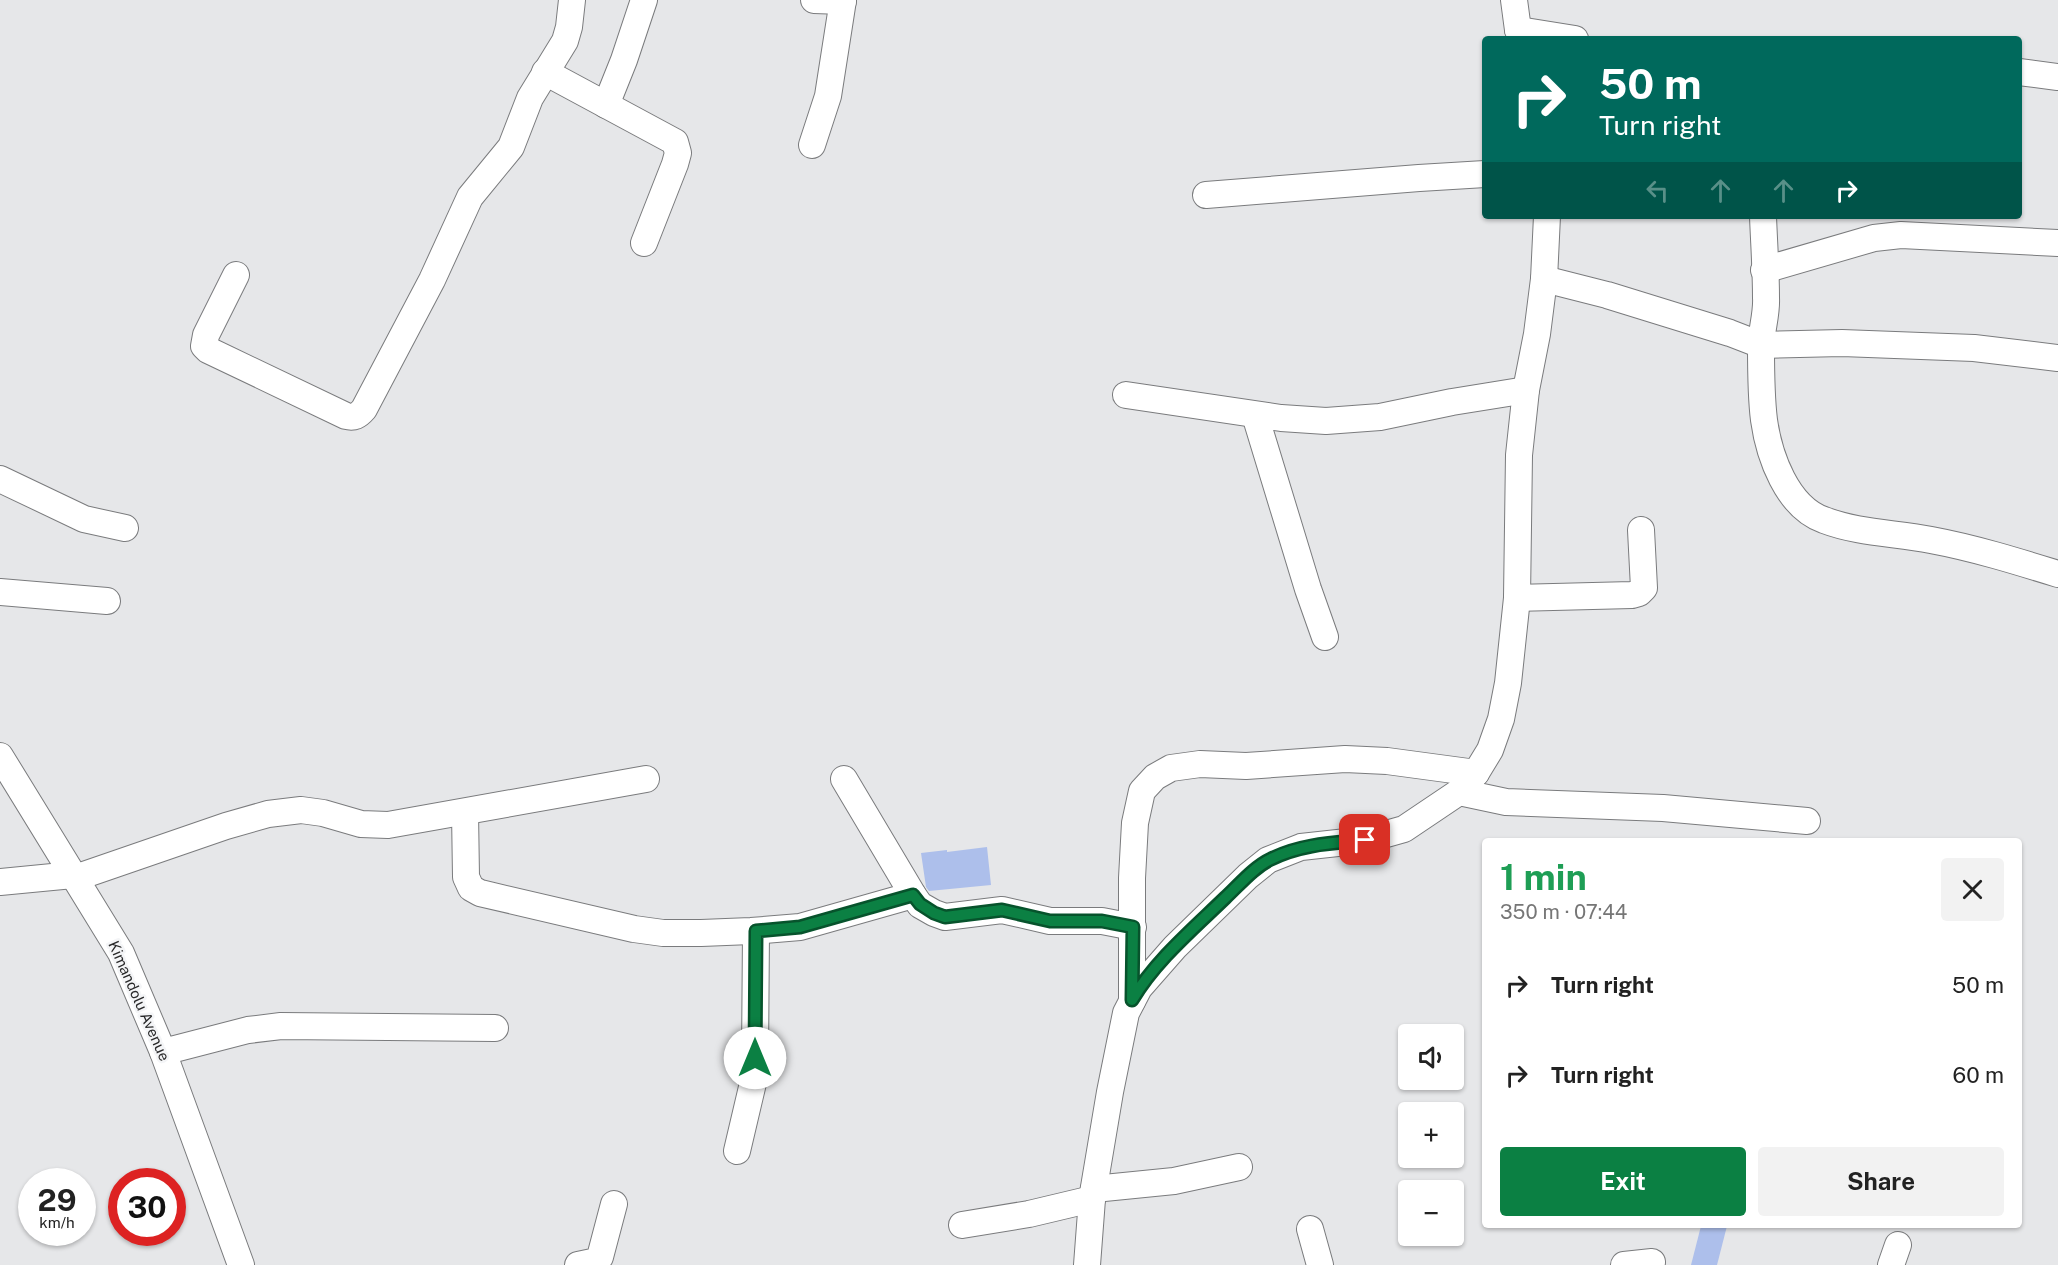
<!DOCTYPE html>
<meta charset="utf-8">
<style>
body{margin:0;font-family:"Public Sans",sans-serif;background:#f2f2f2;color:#222;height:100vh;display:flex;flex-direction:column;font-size:22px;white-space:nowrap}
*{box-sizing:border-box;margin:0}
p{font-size:20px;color:#767676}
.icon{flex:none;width:33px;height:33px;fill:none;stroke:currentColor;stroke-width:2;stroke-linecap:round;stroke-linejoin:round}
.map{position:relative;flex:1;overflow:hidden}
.drawer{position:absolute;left:1482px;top:838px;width:540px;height:390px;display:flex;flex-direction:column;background:#fff;border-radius:6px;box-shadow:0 2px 4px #0004}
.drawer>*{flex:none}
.guide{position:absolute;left:1482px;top:36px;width:540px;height:183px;border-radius:6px;box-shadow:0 2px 4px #0004;background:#00695c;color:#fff;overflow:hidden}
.controls{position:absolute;left:1398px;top:1024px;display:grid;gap:12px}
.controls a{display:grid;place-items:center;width:66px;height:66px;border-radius:6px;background:#fff;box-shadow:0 2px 4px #0004;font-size:30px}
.speed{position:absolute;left:18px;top:1168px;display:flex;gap:12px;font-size:30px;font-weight:700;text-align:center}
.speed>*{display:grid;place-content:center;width:78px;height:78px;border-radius:50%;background:#fff;box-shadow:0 2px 4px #0004;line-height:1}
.speed small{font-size:15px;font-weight:400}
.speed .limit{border:9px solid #d22;background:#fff;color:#111}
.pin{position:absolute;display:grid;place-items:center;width:51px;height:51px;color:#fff;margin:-26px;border-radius:12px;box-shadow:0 3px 9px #0006}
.me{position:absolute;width:66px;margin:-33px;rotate:0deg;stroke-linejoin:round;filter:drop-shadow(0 0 4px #0008)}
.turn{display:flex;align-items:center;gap:21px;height:126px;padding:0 18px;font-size:27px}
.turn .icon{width:78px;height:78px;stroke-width:2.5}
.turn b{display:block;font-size:42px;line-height:51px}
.lanes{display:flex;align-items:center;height:57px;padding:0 18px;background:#0003;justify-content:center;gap:30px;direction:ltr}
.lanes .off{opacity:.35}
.round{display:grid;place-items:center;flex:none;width:63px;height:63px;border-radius:6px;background:#f2f2f2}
.head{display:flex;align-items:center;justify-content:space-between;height:102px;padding:0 18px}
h1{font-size:36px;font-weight:700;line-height:45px;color:#1e9e55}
.action{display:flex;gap:12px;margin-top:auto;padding:12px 18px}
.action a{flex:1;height:69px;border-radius:6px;background:#0b8043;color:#fff;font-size:24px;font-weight:700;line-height:69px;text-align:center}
.action a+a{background:#f2f2f2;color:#222}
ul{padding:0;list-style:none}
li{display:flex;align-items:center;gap:18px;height:90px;padding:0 18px}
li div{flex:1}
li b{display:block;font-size:22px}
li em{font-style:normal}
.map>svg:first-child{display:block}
</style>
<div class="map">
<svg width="2058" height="1265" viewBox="0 0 2058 1265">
<rect width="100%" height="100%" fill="#e6e7e9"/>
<g fill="#adbfeb">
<polygon points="987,847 991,885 929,891 926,887 921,853 947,850 947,852"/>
<polygon points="1701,1226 1727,1226 1717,1265 1691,1265"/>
</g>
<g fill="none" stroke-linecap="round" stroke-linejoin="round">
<defs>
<g id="minor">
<polyline points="814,0 843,1"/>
<polyline points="1514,0 1518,30 1523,39"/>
<polyline points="1518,30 1575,39"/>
<polyline points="545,72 675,142 678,153 675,164 644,243"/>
<polyline points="2019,72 2058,77"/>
<polyline points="606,105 624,60 644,0"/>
<polyline points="812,145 828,96 843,0"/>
<polyline points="1206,195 1419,178 1485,174"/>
<path d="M 1763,216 C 1764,243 1766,270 1766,298 C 1767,314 1761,331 1761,347 C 1761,371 1761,396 1764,420 C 1769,456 1787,507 1824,520 C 1858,533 1896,533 1931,540 C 1974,548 2016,561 2058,574"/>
<polyline points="1764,270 1874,238 1901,235 2058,243"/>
<path d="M 236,275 L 206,335 L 204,346 L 208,350 L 346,416 C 354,418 358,416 364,409 L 432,280 L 470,197 L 511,147 L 530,98 L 565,41 L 569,27 L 572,0"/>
<polyline points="1544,279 1607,295 1730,333 1761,345 1842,343 1974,348 2058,358"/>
<polyline points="1126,395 1281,418 1326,421 1380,417 1452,402 1526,390"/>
<polyline points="1255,415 1308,589 1325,637"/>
<polyline points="0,479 84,519 125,528"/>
<polyline points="0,592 107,601"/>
<polyline points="1517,598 1632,595 1639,593 1644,588 1641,530"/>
<polyline points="0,756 121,953 163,1052 241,1265"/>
<polyline points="844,779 913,895 920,905 934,913 945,917 1002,910 1050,921 1102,921 1133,927"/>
<polyline points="1459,792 1506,802 1663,808 1807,821"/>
<polyline points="465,812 466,877 471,888 480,893 634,929 663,933 701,933 751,931 800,927 913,895"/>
<polyline points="75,878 226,826 268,814 301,810 323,813 361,824 388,825 646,779"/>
<polyline points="0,882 73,875"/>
<polyline points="1132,1001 1132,878 1135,823 1142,791 1155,777 1171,768 1200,764 1246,766 1345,759 1387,761 1476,773"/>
<polyline points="163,1052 248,1030 281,1026 495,1028"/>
<polyline points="737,1151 753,1083 755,1058 756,931"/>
<polyline points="1094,1189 1174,1181 1239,1167"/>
<polyline points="962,1225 1029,1214 1092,1199"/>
<polyline points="1310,1229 1320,1265"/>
<polyline points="578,1265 597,1261 600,1257 614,1204"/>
<polyline points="1087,1265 1092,1199 1110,1092 1126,1013 1139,988 1175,947 1248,876 1268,860 1301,847 1365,840 1404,829 1459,792 1476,773 1490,750 1501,719 1508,683 1517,598 1519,455 1526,390 1537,334 1544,279 1547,216"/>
<polyline points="1624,1265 1652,1262"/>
<polyline points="1891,1265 1898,1245"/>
</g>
</defs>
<use href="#minor" stroke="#7a7b7d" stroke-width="28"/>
<use href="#minor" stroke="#fff" stroke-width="26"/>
</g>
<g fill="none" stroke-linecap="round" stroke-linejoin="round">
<defs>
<path id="route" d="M 755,1058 L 756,931 L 800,927 L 913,895 L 920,904 L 934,913 L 945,917 L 1002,910 L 1050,921 L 1102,921 L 1133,927 L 1132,1000 C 1155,961 1193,929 1225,898 C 1239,885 1254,867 1271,859 C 1301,844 1333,843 1365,840"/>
</defs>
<use href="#route" stroke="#07532c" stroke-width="15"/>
<use href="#route" stroke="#0b8043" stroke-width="10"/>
</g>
<g text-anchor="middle" stroke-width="5" stroke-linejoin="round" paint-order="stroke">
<g font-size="15" fill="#2a2a2b" stroke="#f4f5f7">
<text transform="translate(139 1001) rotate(66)" y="5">Kimandolu Avenue</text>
</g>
</g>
</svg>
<div class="controls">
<a><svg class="icon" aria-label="sound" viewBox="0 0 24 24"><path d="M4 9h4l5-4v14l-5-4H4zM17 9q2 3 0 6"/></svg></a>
<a>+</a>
<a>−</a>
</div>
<div class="speed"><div>29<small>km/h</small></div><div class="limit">30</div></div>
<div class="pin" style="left:1365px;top:840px;background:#d93025"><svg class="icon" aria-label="arrive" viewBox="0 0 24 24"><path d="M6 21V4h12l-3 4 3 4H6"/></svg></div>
<svg class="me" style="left:755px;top:1058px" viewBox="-20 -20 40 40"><circle r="19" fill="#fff"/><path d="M0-13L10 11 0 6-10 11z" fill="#0b8043"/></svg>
<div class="guide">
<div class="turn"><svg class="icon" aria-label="right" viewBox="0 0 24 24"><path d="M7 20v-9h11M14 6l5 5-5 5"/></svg><div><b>50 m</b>Turn right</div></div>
<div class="lanes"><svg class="icon off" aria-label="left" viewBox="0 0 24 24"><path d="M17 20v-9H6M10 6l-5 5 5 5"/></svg><svg class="icon off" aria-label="ahead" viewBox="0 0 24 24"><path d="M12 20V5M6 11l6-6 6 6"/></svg><svg class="icon off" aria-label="ahead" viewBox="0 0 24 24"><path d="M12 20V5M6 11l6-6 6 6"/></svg><svg class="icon" aria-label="right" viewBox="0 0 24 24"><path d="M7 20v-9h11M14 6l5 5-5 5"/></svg></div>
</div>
<section class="drawer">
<div class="head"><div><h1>1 min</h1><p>350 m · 07:44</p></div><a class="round"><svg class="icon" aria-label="close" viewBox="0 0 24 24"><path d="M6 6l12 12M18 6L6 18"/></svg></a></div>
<ul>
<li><svg class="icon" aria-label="right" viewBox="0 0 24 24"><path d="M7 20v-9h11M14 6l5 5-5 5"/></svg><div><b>Turn right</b></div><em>50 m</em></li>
<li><svg class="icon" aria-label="right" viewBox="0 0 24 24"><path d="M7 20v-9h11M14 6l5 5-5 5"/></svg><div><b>Turn right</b></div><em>60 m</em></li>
</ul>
<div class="action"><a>Exit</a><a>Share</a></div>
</section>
</div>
